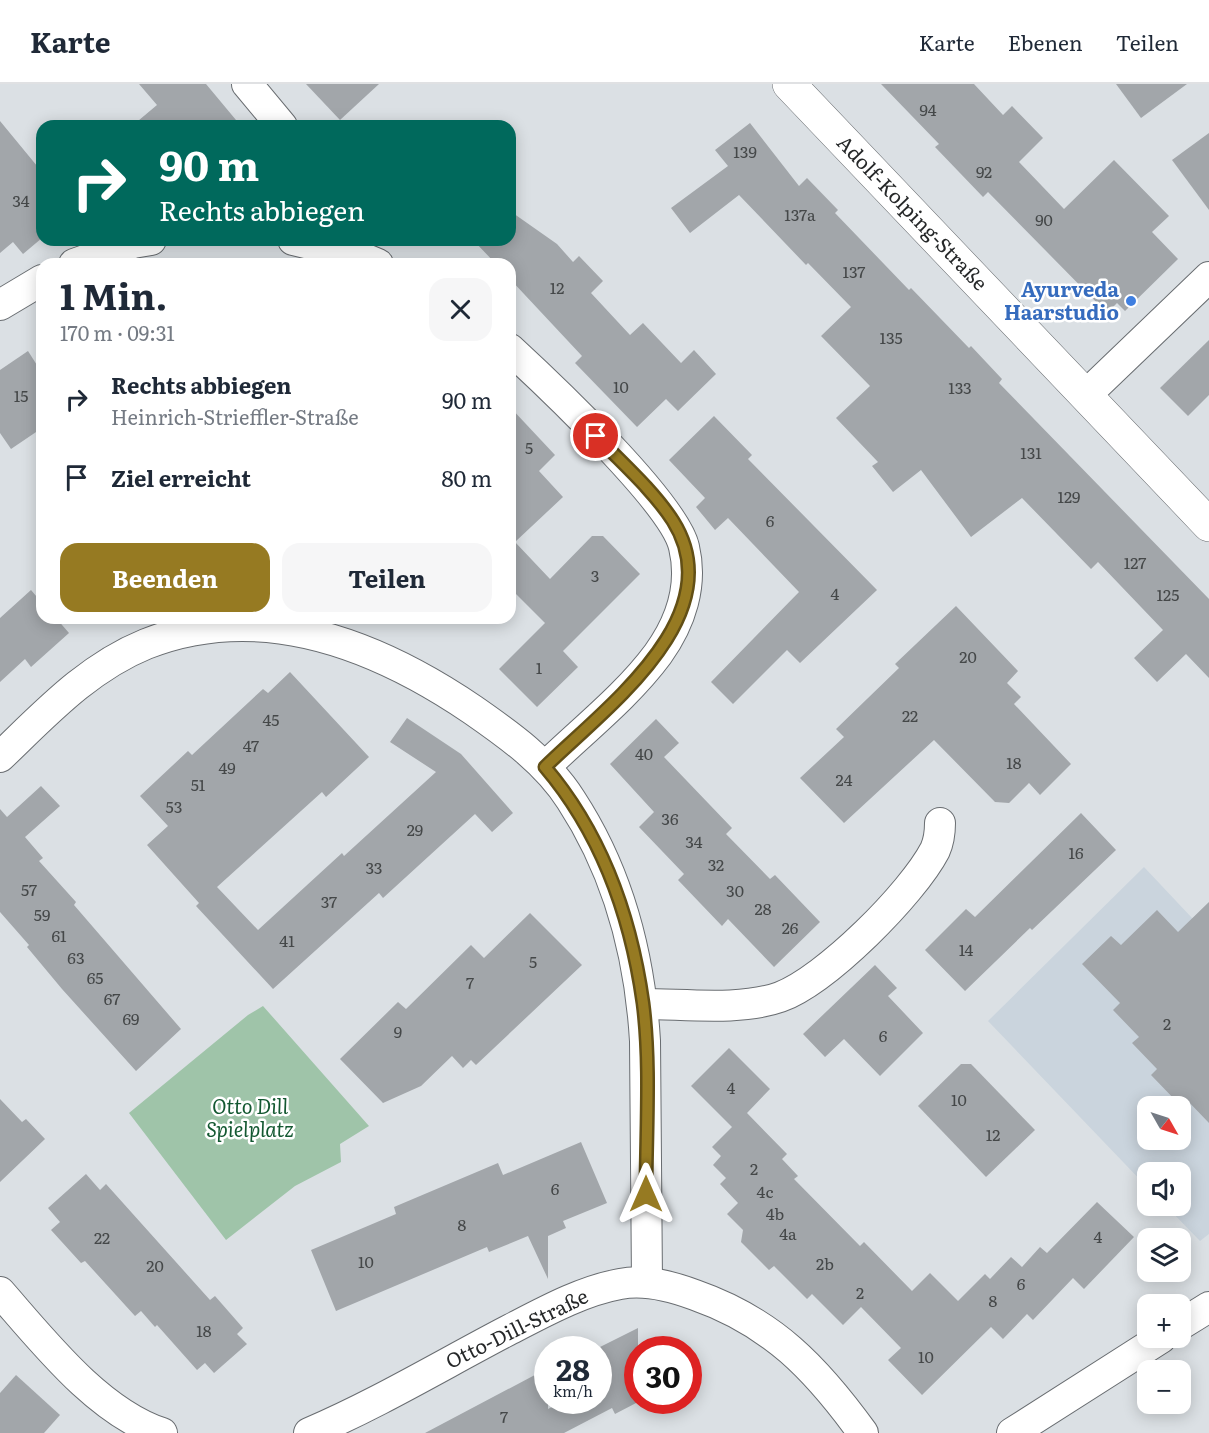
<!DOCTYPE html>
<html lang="de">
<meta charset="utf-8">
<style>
body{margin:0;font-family:Literata,serif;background:#f6f6f7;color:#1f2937;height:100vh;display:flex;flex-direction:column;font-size:22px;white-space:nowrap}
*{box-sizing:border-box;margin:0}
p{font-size:20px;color:#747a83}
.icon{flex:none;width:33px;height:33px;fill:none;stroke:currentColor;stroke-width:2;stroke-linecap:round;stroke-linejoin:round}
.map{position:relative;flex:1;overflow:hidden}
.panel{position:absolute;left:36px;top:174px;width:480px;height:366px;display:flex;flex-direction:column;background:#fff;border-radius:18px;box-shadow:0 3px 15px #0003}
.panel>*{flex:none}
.banner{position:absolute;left:36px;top:36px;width:480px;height:126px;border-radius:18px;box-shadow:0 3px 15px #0003;background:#00695c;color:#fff;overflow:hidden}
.needle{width:39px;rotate:129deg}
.tools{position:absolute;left:1137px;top:1012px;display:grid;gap:12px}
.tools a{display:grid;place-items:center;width:54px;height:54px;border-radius:12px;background:#fff;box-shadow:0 3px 15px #0003;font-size:30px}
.speed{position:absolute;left:534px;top:1252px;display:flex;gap:12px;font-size:30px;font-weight:700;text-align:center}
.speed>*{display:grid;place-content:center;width:78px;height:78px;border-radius:50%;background:#fff;box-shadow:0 3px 15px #0003;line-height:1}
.speed small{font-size:15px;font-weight:400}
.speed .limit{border:9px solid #d22;background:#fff;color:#111}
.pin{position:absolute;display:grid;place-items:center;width:51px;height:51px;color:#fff;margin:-26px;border:3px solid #fff;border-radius:50%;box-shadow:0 2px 6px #0007}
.me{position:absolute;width:66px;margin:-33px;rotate:0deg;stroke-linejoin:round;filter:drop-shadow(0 0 4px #0008)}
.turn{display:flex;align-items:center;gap:21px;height:126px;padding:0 24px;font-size:27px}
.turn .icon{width:78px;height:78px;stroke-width:2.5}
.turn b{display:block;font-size:42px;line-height:51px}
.round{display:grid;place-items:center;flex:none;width:63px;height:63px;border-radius:18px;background:#f6f6f7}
.head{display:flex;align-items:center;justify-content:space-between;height:102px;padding:0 24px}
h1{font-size:36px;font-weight:700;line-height:45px}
.action{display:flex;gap:12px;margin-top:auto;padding:12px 24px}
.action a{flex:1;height:69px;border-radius:18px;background:#967a22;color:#fff;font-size:24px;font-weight:700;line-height:69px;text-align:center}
.action a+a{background:#f6f6f7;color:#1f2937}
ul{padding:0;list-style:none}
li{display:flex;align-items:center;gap:18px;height:78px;padding:0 24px}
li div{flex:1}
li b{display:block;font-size:22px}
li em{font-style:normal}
header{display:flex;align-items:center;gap:36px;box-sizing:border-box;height:84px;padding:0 30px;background:#fff;border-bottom:2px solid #e0e1e3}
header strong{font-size:28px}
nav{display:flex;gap:33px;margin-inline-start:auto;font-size:21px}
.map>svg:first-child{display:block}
</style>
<header>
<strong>Karte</strong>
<nav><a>Karte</a><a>Ebenen</a><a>Teilen</a></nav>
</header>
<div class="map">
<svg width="1209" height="1349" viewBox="0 0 1209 1349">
<rect width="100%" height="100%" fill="#dbe0e4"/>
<path fill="#cad4dd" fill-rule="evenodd" d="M 1144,783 L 1209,852 L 1209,1150 L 1200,1157 L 1166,1122 L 1180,1122 L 1180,1089 L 1148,1089 L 1147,1103 L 988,937 ZM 1148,1023 L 1180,1023 L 1180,1056 L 1148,1056 Z"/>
<polygon fill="#9fc4a9" points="263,922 369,1042 340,1060 341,1078 295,1102 226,1156 129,1029 248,931"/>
<g fill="#a2a6aa">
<polygon points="139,0 206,0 241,42 132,42 157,21"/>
<polygon points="306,0 379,0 340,36"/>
<polygon points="881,0 974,0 1003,31 1012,22 1043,54 1019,78 1064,125 1114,76 1169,132 1152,148 1178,175 1125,227 1117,219 1107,229 988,108 983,113 935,63 939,60"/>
<polygon points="1116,0 1187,0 1141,34"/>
<polygon points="0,37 42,88 42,154 23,170 13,158 0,169"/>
<polygon points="750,39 799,102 807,94 838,126 835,129 909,206 911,204 969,264 971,262 1002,295 999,299 1209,515 1209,594 1186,570 1157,598 1134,574 1163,546 1098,478 1091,485 1022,414 971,453 921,386 893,408 872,382 878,378 836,334 870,302 821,252 851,223 808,179 806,181 739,111 690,149 671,124 728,82 715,66"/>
<polygon points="1209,49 1209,126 1172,76"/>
<polygon points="510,127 557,160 573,178 579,172 603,197 591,209 630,251 643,239 681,279 694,266 716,290 678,327 666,315 637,343 575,279 582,272 510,195 510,180 496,180 473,156 510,156"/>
<polygon points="1209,256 1209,311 1188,332 1160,304"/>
<polygon points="28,267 42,289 42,344 11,365 0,349 0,286"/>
<polygon points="510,323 555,371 539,387 563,413 515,458 550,495 592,452 603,452 640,490 563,567 578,583 537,623 499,585 545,539 510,504"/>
<polygon points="714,332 752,371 748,375 877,506 800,579 787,566 733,620 711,598 799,508 728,434 715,446 696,423 705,414 669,376"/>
<polygon points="31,506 42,519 42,534 56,534 69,549 31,583 25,575 0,598 0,534"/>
<polygon points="956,522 1018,587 1007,599 1021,613 1014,620 1071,680 1040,711 1029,699 1009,719 995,718 934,656 844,739 800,694 844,653 836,645 899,584 895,580"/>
<polygon points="290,588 369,673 326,713 322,708 217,803 258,846 342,769 344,772 436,688 390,658 407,634 461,670 513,729 492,748 475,730 383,814 379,809 273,905 196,822 199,819 147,761 168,742 140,712 188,667 192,671 263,605 268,609"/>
<polygon points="656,635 679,659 664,673 732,744 726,750 770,795 775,791 820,838 774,883 728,835 722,842 678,796 684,790 639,743 654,728 610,680"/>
<polygon points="41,702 60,722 25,753 43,774 39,777 76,818 74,821 181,945 136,987 62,905 27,863 29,861 0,828 0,725 7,733"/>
<polygon points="1081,729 1116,766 1032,846 1030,844 965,907 925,866 966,825 975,833"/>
<polygon points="1209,818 1209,1039 1185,1014 1179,1020 1151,991 1157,985 1132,959 1139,953 1113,926 1120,919 1082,880 1111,852 1121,861 1157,826 1178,848"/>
<polygon points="530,829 582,881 476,981 471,976 463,984 452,972 421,1002 383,1019 340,975 398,918 406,925 471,861 484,874"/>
<polygon points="875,881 897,904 888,912 923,949 880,992 844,955 825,973 803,950"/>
<polygon points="729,964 770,1005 747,1029 787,1070 782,1075 798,1092 794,1095 860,1162 864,1158 912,1207 930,1189 958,1217 985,1190 990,1195 1011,1173 1022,1183 1040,1163 1047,1169 1097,1118 1134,1153 1084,1205 1073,1194 1033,1236 1027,1230 1003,1255 991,1243 922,1311 888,1276 901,1264 861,1223 843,1241 812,1210 807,1215 774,1182 769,1186 741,1158 743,1146 727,1130 738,1119 720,1100 726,1094 713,1081 721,1072 712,1063 732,1043 691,1002"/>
<polygon points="961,980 971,980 1035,1046 986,1093 918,1022"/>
<polygon points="0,1015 22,1038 26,1035 45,1055 0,1098"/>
<polygon points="581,1058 607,1119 563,1137 566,1144 548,1152 548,1195 528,1152 489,1168 487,1163 336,1227 311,1166 396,1130 394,1123 498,1079 503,1091"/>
<polygon points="86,1090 100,1106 106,1100 210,1216 215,1212 243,1244 237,1250 247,1260 214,1289 205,1279 197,1286 157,1241 155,1243 141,1227 135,1232 85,1177 81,1179 51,1146 60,1138 48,1124"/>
<polygon points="638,1244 638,1318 615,1330 612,1324 564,1349 425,1349 548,1284 548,1325 563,1317 598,1317 598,1264"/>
<polygon points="16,1291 60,1331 44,1349 0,1349 0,1309"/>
</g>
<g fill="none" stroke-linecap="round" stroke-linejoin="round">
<defs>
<g id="minor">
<polyline points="247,0 282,42"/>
<polyline points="293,156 359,172 378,180"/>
<polyline points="74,180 133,159 151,156"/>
<polyline points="0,221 42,196"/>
<path d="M 510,265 C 548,300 674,419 684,463 C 693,501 681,538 658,570 C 627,612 582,647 545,683"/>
<polyline points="1086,311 1209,193"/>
<path d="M 0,673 C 45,630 87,584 146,560 C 261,515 376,560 473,626 C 509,651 547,678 571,716 C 618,788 640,872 645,957 L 647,1198"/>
<path d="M 643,920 C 685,920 741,927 780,913 C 826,896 912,810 935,766 C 939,757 940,748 940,739"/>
<path d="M 0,1208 C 43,1257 98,1328 162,1349"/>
<polyline points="1180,1241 1209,1223"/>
<path d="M 309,1349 C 377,1320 442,1281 507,1247 C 542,1229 581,1207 620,1200 C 645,1195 671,1202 695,1211 C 772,1238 816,1284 863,1349"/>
<polyline points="1012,1349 1161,1254"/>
</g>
<polyline id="tertiary" points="789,0 1209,441"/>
</defs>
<use href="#minor" stroke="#696d71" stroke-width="32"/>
<use href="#tertiary" stroke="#696d71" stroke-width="34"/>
<use href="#minor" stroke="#fff" stroke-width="30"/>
<use href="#tertiary" stroke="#fff" stroke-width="33"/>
</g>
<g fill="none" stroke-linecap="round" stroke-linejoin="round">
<defs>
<path id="route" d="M 596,352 C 622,379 653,406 673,437 C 733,532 604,625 545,683 C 601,749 631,833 643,919 C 651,981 646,1047 646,1110"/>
</defs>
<use href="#route" stroke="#624f16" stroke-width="15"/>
<use href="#route" stroke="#967a22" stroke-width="10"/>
</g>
<circle fill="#3f7fe0" stroke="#fff" stroke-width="2" cx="1131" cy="217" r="6"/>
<g text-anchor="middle" stroke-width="5" stroke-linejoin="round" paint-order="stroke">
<g font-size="16" fill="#454849">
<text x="928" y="32">94</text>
<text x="745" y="74">139</text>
<text x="984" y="94">92</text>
<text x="21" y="123">34</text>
<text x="800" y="137">137a</text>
<text x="1044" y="142">90</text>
<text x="854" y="194">137</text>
<text x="557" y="210">12</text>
<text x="891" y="260">135</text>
<text x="621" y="309">10</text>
<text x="960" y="310">133</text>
<text x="21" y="318">15</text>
<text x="529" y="370">5</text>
<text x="1031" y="375">131</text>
<text x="1069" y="419">129</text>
<text x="770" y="443">6</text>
<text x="1135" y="485">127</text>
<text x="595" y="498">3</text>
<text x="835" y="516">4</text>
<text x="1168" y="517">125</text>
<text x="968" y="579">20</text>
<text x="539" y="590">1</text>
<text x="910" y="638">22</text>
<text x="271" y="642">45</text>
<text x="251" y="668">47</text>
<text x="644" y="676">40</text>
<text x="1014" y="685">18</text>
<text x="227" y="690">49</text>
<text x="844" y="702">24</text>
<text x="198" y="707">51</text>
<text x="174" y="729">53</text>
<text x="670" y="741">36</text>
<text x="415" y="752">29</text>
<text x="694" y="764">34</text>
<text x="1076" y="775">16</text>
<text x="716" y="787">32</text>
<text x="374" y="790">33</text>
<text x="29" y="812">57</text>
<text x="735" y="813">30</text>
<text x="329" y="824">37</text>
<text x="763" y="831">28</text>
<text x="42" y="837">59</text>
<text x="790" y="850">26</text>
<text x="59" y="858">61</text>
<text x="287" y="863">41</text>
<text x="966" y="872">14</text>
<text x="76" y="880">63</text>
<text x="533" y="884">5</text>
<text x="95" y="900">65</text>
<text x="470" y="905">7</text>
<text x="112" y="921">67</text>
<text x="131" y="941">69</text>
<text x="1167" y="946">2</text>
<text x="398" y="954">9</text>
<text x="883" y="958">6</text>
<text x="731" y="1010">4</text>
<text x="959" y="1022">10</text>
<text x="993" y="1057">12</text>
<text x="754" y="1091">2</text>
<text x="555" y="1111">6</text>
<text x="765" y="1114">4c</text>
<text x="775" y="1136">4b</text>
<text x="462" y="1147">8</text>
<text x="788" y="1156">4a</text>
<text x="1098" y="1159">4</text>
<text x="102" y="1160">22</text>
<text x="366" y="1184">10</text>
<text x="825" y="1186">2b</text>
<text x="155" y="1188">20</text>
<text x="1021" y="1206">6</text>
<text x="860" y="1215">2</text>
<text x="993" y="1223">8</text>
<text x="204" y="1253">18</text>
<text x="926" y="1279">10</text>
<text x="504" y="1339">7</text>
</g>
<g font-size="20" fill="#262829" stroke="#fff">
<text transform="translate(912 129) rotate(46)" y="7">Adolf-Kolping-Straße</text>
<text transform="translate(517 1245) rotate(-26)" y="7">Otto-Dill-Straße</text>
</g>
<g font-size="20" font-weight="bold" fill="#366cbe" stroke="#fff" text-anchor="end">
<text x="1119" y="213">Ayurveda<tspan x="1119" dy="23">Haarstudio</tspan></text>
</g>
<g font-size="20" font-style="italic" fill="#135831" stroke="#fff">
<text x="250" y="1030">Otto Dill<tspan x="250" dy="23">Spielplatz</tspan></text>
</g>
</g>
</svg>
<div class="tools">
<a><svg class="needle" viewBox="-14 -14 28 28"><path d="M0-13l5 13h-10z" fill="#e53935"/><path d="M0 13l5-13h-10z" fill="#747a83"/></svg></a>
<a><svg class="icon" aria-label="sound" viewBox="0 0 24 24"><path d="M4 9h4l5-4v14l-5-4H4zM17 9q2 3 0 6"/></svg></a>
<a><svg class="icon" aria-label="layers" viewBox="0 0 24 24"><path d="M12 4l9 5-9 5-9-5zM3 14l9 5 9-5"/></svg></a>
<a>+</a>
<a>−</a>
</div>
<div class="speed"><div>28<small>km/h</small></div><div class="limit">30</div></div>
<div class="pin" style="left:596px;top:352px;background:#d93025"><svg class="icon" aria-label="arrive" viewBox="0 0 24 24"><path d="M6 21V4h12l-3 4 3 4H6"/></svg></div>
<svg class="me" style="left:646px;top:1110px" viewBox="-20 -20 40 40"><path d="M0-17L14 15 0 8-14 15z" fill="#967a22" stroke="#fff" stroke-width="4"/></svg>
<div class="banner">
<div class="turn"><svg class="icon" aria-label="right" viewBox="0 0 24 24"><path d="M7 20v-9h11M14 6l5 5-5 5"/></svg><div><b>90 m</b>Rechts abbiegen</div></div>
</div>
<section class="panel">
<div class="head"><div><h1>1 Min.</h1><p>170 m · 09:31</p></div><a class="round"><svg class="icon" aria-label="close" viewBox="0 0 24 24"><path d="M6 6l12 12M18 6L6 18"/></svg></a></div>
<ul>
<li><svg class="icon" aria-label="right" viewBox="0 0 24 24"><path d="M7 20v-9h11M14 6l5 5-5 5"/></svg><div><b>Rechts abbiegen</b><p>Heinrich-Strieffler-Straße</p></div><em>90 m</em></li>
<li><svg class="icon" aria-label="arrive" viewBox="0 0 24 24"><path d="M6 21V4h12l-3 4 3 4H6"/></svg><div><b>Ziel erreicht</b></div><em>80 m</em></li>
</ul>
<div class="action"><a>Beenden</a><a>Teilen</a></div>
</section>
</div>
